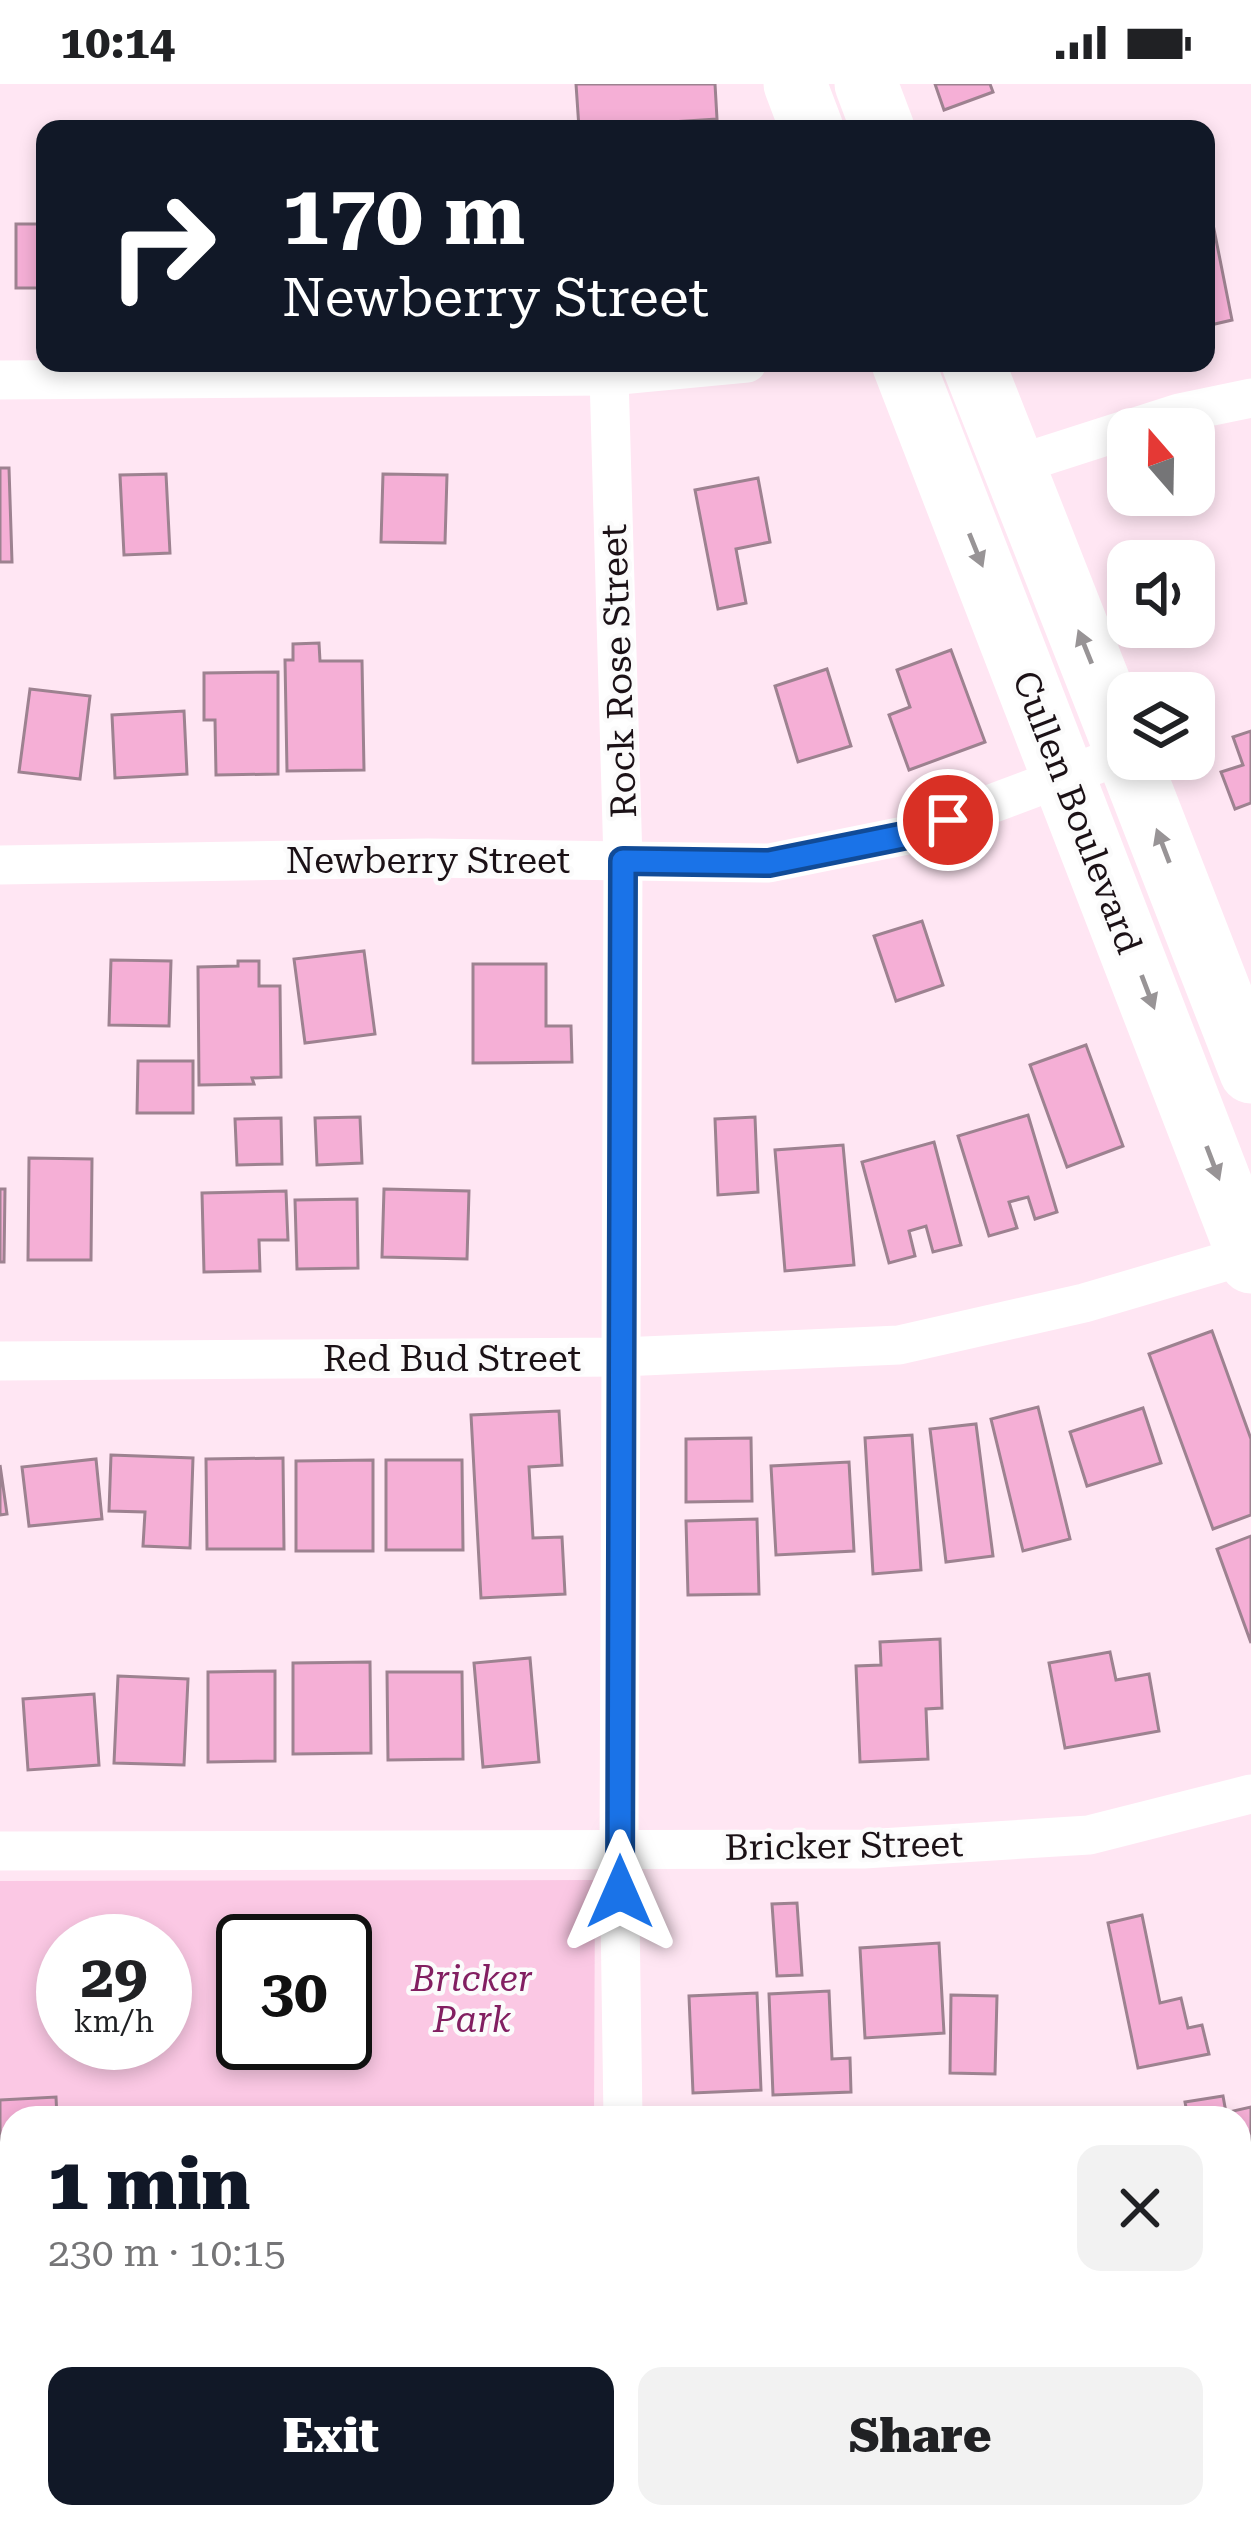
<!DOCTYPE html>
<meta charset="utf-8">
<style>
body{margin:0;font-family:"Roboto Serif",serif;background:#f2f2f2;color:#202124;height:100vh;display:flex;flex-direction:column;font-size:45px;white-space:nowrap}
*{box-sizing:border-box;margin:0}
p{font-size:39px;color:#757577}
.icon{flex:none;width:66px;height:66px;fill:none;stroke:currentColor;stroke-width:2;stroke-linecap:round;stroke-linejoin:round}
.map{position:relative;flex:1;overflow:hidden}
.side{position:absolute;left:0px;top:2022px;width:1251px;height:423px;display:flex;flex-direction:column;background:#fff;border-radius:36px 36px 0 0;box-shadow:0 6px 18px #0003}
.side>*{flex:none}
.hud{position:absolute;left:36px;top:36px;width:1179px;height:252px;border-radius:24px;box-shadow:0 6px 18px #0003;background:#111827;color:#fff;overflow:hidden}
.needle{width:78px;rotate:340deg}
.controls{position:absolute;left:1107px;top:324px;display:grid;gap:24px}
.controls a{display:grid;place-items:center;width:108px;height:108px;border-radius:24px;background:#fff;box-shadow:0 6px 18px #0003;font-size:60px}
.speed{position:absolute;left:36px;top:1830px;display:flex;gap:24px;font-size:60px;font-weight:700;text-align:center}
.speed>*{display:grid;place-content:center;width:156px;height:156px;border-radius:50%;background:#fff;box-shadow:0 6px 18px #0003;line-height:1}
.speed small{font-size:30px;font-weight:400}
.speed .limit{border:6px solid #111;border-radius:18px;background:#fff;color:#111}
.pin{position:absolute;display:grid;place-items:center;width:102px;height:102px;color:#fff;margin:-51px;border:6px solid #fff;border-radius:50%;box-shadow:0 3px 12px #0007}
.me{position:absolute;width:132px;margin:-66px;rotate:0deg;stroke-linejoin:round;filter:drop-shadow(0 0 9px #0008)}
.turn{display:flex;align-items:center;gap:42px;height:252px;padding:0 48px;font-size:54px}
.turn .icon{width:156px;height:156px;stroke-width:2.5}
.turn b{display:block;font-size:84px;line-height:102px}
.round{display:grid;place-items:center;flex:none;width:126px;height:126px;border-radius:24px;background:#f2f2f2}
.head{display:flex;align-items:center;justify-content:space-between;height:204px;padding:0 48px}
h1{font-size:72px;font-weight:800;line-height:90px;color:#111827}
.action{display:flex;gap:24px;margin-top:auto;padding:24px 48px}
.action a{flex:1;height:138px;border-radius:24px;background:#111827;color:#fff;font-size:48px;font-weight:800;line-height:138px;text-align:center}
.action a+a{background:#f2f2f2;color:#202124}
.status{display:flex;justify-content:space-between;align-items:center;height:84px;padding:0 60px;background:#fff;direction:ltr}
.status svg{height:33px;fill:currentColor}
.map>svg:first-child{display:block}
</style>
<div class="status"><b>10:14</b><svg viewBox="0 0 49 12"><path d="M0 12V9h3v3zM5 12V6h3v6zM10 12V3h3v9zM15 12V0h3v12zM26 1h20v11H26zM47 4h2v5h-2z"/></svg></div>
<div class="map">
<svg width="1251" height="2444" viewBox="0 0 1251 2444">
<rect width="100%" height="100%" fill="#ffe6f3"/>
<path fill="#fbc8e4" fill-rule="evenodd" d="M 595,1796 L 594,2034 L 12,2034 L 12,2233 L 0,2233 L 0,1797 ZM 63,1857 L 165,1857 L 165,1959 L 63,1959 ZM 243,1857 L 345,1857 L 345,1959 L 243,1959 Z"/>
<g fill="#f5afd6" stroke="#9d8290" stroke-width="3">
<polygon points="576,0 715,0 717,35 579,44"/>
<polygon points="935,0 990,0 993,8 944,26"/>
<polygon points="1206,105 1232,236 1206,242"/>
<rect x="16" y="140" width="29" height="64"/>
<polygon points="0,384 9,384 12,478 0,478"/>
<polygon points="166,390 170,469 124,471 120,391"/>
<polygon points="383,390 447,391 445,459 381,458"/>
<polygon points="758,394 770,458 736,465 746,519 718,525 695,406"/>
<polygon points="319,559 320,577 362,577 364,686 287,687 285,576 293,576 293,560"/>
<polygon points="951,566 985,658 909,686 889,631 910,623 897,586"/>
<polygon points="827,585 851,662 798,678 775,602"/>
<polygon points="278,588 278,690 216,691 215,636 204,636 204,589"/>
<polygon points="30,605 90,612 80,695 19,688"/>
<polygon points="184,627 187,690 115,694 112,631"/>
<polygon points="1251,647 1251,719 1235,725 1221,688 1243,681 1233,653"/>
<polygon points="922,837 943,901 896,917 874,852"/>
<polygon points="364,867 375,950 305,959 294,875"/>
<polygon points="111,876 171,877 169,942 109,941"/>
<polygon points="238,877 259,877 259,902 280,902 281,993 252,994 254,1000 199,1001 198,883 238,882"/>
<polygon points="473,880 546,880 546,942 571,942 572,978 473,979"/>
<polygon points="1086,961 1123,1062 1067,1083 1030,981"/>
<polygon points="138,977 193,977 193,1029 137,1029"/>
<polygon points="1028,1031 1057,1128 1035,1135 1028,1113 1009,1118 1017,1144 989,1152 958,1052"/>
<polygon points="360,1033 362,1079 317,1081 315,1034"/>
<polygon points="755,1033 758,1108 718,1111 715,1035"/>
<polygon points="281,1034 282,1080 237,1081 235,1035"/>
<polygon points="934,1058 961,1161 933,1168 926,1142 909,1147 915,1172 889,1179 862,1078"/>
<polygon points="843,1061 854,1181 785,1187 775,1066"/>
<polygon points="29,1074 92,1075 91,1176 28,1176"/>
<polygon points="0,1105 5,1105 4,1178 0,1178"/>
<polygon points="384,1105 469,1107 467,1175 382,1173"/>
<polygon points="286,1107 288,1156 259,1156 260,1187 204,1188 202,1109"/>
<polygon points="357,1115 358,1184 297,1185 295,1116"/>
<polygon points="1212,1247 1251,1355 1251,1431 1213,1445 1149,1270"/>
<polygon points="1038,1323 1070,1455 1023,1467 991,1335"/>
<polygon points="1143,1324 1161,1379 1087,1402 1070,1348"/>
<polygon points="559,1327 562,1381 529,1383 533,1454 562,1453 565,1510 481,1514 471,1331"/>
<polygon points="976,1340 993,1472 946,1478 930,1345"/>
<polygon points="912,1351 921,1486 873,1490 865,1354"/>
<polygon points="751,1354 752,1417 686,1418 686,1355"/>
<polygon points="111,1371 193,1374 190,1464 143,1462 145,1428 109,1427"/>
<polygon points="283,1374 284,1465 207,1465 206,1375"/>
<polygon points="96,1375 102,1435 29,1442 22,1383"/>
<polygon points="373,1376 373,1467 296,1467 296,1377"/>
<polygon points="386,1376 462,1376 463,1466 386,1466"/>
<polygon points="849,1378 854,1467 776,1471 771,1382"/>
<polygon points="0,1381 7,1430 0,1431"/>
<polygon points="757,1435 759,1510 688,1511 686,1437"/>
<polygon points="1251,1452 1251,1559 1217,1465"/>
<polygon points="940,1555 942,1624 926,1625 928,1675 860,1678 856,1582 881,1581 880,1558"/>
<polygon points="1110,1568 1116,1596 1149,1590 1159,1647 1065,1664 1049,1579"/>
<polygon points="530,1574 539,1678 483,1683 474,1579"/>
<polygon points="370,1578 371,1669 293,1670 293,1579"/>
<polygon points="275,1587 275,1677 208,1678 208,1588"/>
<polygon points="387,1588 462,1588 463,1675 388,1676"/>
<polygon points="118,1592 188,1595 184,1681 114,1679"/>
<polygon points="94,1610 99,1681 28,1686 23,1615"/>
<polygon points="797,1819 802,1891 777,1892 772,1820"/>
<polygon points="1142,1831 1160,1919 1181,1914 1188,1944 1202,1941 1209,1970 1138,1984 1108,1839"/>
<polygon points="939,1859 944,1949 865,1954 860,1864"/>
<polygon points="829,1907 832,1975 850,1974 851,2008 773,2011 769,1910"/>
<polygon points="757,1909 761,2006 693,2009 689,1912"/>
<polygon points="951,1911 997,1912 995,1990 950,1989"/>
<polygon points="1223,2012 1227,2034 1188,2034 1185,2018"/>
<polygon points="56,2013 57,2034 12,2034 12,2138 0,2139 0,2016"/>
<polygon points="1251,2023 1251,2112 1239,2055 1239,2034 1235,2034 1233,2027"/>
<polygon points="736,2027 737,2034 683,2034 683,2029"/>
<polygon points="1239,2102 1249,2160 1239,2162"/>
<polygon points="1251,2317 1251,2444 1245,2444 1239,2418 1239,2319"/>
<polygon points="0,2385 11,2386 10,2444 0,2444"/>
<polygon points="487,2433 544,2433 544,2444 486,2444"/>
<rect x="693" y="2433" width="58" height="11"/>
</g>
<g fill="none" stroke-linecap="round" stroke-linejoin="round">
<g stroke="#fff" stroke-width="18">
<polyline points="1239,2310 1251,2307"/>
<polyline points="1186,2433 1187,2444"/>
</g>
<g stroke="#fff" stroke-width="39">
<polyline points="609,292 623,777 619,1763 623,2034"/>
<polyline points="0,296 609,292 747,279"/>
<polyline points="1129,345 1179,329 1251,314"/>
<polyline points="1013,382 1128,345"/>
<polyline points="0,781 428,774 769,779 908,751 1127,669"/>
<polyline points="0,1277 621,1273 899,1261 1084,1219 1251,1170"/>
<polyline points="0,1767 864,1765 1089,1751 1251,1710"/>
<polyline points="1239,2220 1251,2218"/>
<polyline points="0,2255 12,2255"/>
<polyline points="625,2444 625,2433"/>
</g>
<g stroke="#fff" stroke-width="63">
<polyline points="795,0 812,45"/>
<polyline points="866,0 883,45"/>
<polyline points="903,279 1251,1178"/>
<polyline points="973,279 1128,672"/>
<polyline points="1129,675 1251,988"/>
</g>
</g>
<defs><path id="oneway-solid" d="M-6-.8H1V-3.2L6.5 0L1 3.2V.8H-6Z" transform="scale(3)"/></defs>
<g fill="#989496">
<use href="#oneway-solid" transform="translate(976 466) rotate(68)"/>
<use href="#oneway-solid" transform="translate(1085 563) rotate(-112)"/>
<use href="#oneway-solid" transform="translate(1163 762) rotate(-111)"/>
<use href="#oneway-solid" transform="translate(1148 908) rotate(69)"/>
<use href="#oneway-solid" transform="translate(1213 1079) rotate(69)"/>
</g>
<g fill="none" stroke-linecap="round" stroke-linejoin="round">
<defs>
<polyline id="route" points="620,1808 623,777 769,779 908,751 948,736"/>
</defs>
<use href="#route" stroke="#114b97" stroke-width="30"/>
<use href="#route" stroke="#1a73e8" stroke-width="21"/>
</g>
<g text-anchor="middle" stroke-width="9" stroke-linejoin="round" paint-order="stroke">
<g font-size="36" fill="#1b1116" stroke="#fbfbfb">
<text transform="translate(618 587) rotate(-92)" y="13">Rock Rose Street</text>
<text transform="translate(1078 728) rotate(69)" y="13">Cullen Boulevard</text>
<text x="428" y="789">Newberry Street</text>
<text x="452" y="1287">Red Bud Street</text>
<text transform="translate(844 1761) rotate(-1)" y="13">Bricker Street</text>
</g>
<g font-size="36" font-style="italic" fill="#821f61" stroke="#fbfbfb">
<text x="472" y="1907">Bricker<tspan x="472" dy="41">Park</tspan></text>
</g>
</g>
</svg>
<div class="controls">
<a><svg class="needle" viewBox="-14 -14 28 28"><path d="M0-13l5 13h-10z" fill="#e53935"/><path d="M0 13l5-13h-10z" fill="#757577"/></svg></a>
<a><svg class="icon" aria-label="sound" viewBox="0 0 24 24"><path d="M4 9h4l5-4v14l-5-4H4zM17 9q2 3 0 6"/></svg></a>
<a><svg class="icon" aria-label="layers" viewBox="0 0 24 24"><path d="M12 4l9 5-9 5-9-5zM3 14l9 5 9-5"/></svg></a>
</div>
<div class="speed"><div>29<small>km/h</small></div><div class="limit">30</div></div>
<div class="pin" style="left:948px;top:736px;background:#d93025"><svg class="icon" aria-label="arrive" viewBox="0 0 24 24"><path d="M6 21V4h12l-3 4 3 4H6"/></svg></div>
<svg class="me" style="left:620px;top:1808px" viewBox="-20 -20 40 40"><path d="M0-17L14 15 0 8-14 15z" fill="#1a73e8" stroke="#fff" stroke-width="4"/></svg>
<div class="hud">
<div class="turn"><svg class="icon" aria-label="right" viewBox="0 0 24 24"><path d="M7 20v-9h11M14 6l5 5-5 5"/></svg><div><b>170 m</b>Newberry Street</div></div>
</div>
<section class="side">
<div class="head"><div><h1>1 min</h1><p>230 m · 10:15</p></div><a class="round"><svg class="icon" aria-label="close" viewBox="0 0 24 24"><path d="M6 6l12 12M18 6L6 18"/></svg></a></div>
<div class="action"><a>Exit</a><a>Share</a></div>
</section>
</div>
